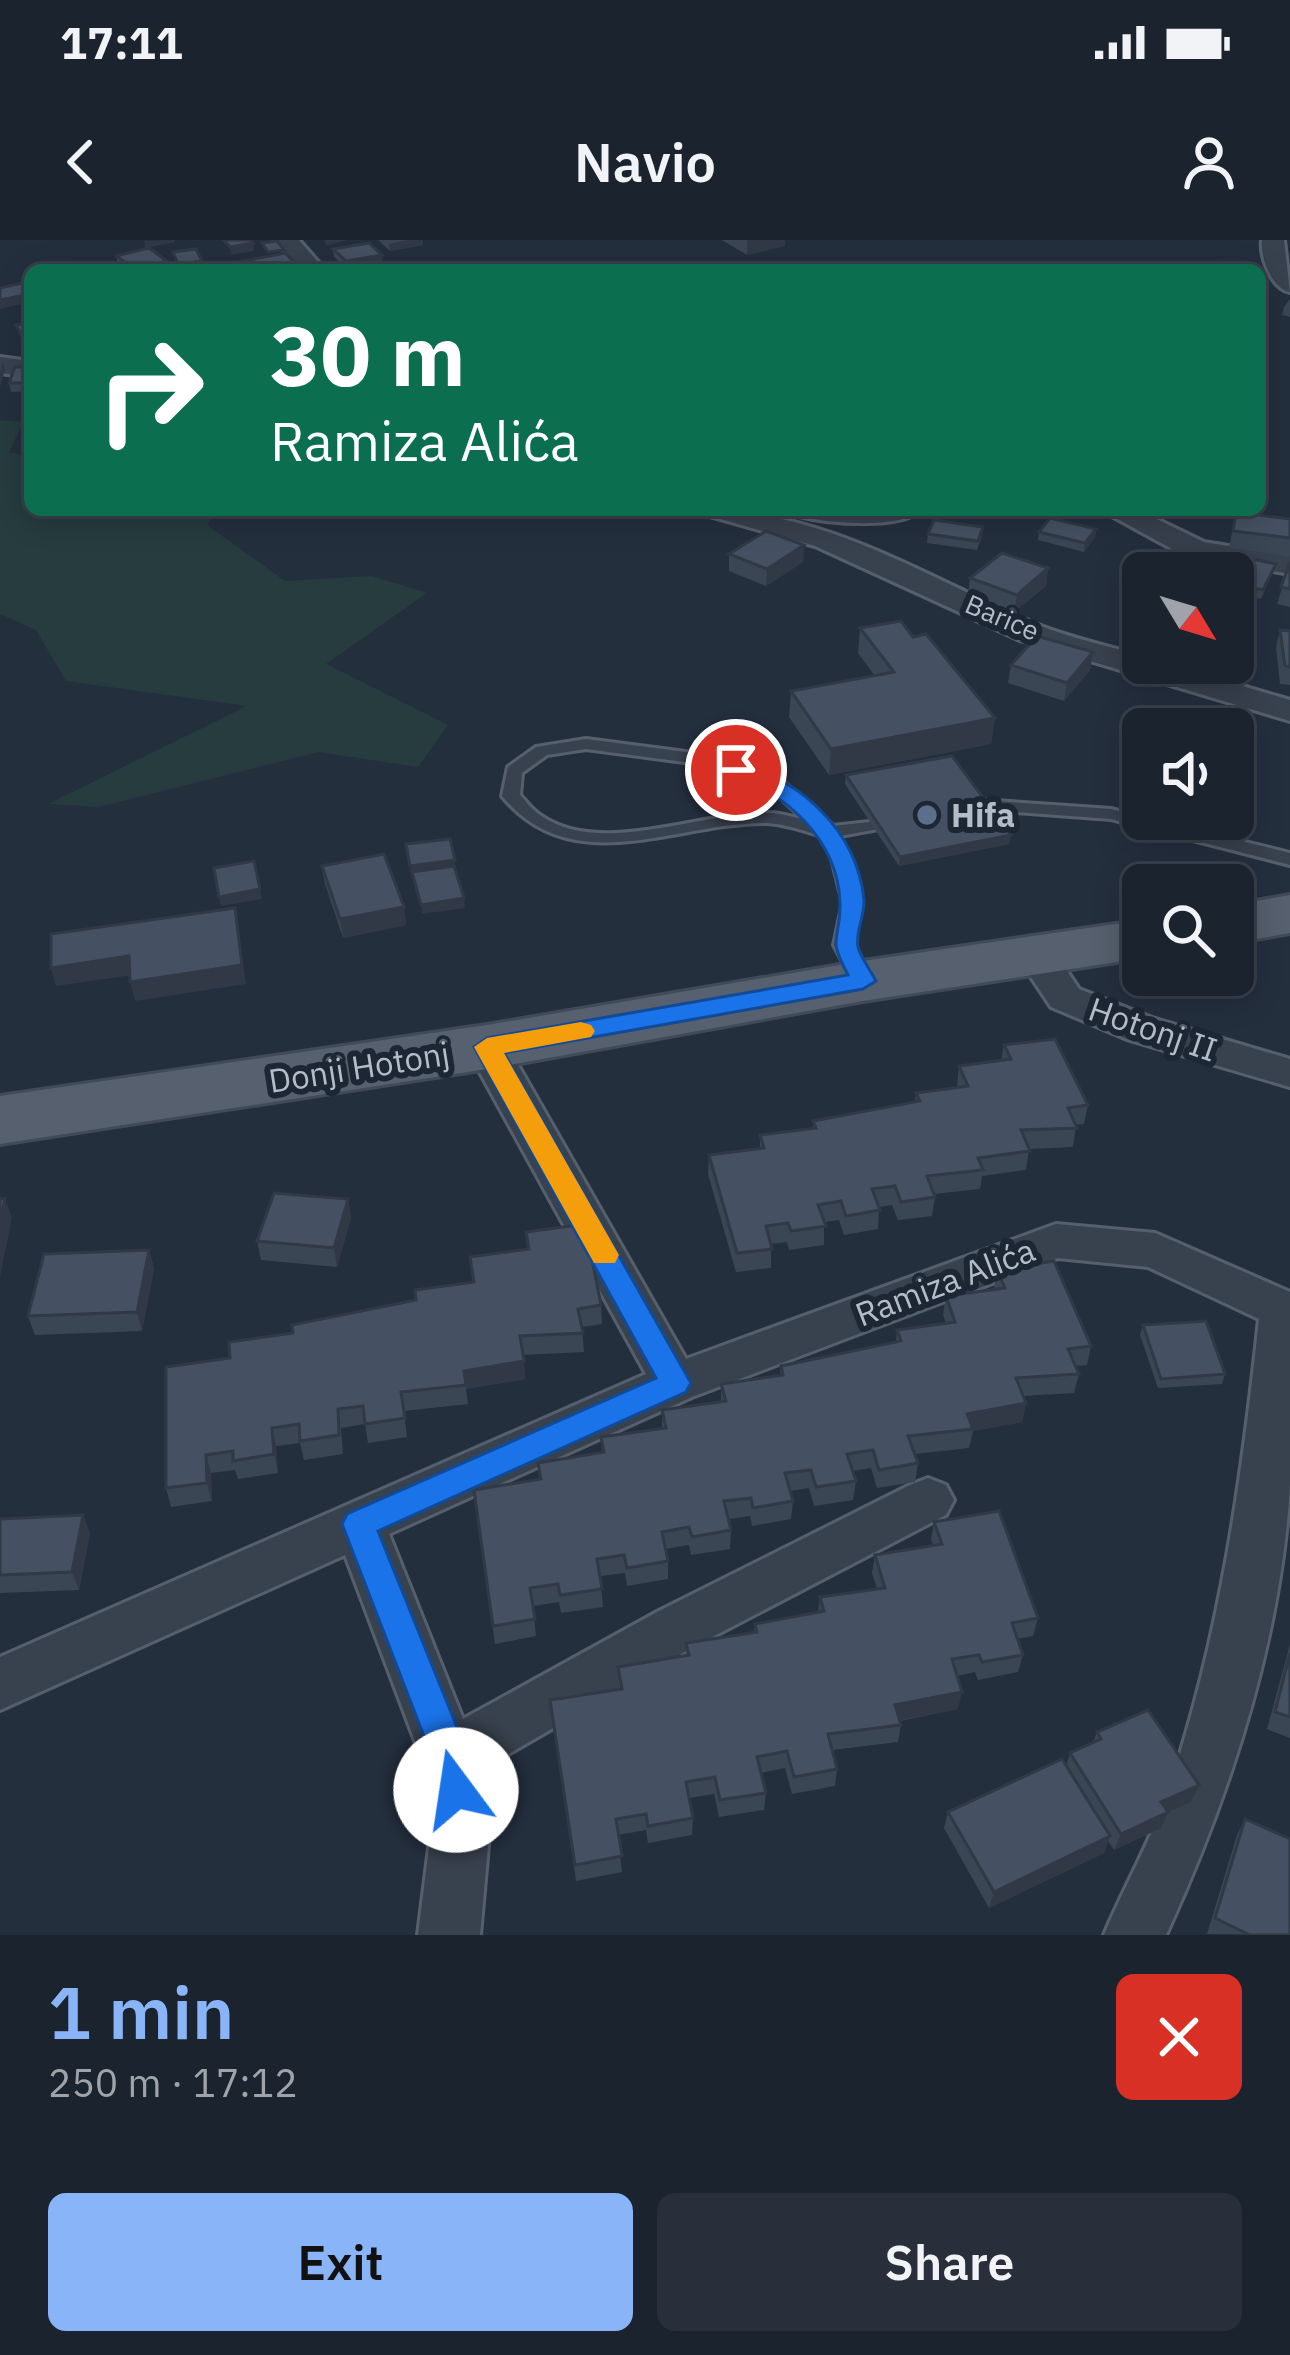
<!DOCTYPE html>
<meta charset="utf-8">
<style>
body{margin:0;font-family:"IBM Plex Sans",sans-serif;background:#282f3a;color:#f1f3f6;height:100vh;display:flex;flex-direction:column;font-size:45px;white-space:nowrap}
*{box-sizing:border-box;margin:0}
p{font-size:39px;color:#a0a4aa}
.icon{flex:none;width:66px;height:66px;fill:none;stroke:currentColor;stroke-width:2;stroke-linecap:round;stroke-linejoin:round}
.map{position:relative;height:1695px;overflow:hidden}
.sheet{display:flex;flex-direction:column;background:#1b232e;flex:1}
.sheet>*{flex:none}
.guide{position:absolute;left:24px;top:24px;width:1242px;height:252px;border-radius:18px;box-shadow:0 6px 30px #0003,0 0 0 3px #39404a;background:#0b6e4f;color:#fff;overflow:hidden}
.needle{width:78px;rotate:128deg}
.tools{position:absolute;left:1122px;top:312px;display:grid;gap:24px}
.tools a{display:grid;place-items:center;width:132px;height:132px;border-radius:18px;background:#1b232e;box-shadow:0 6px 30px #0003,0 0 0 3px #39404a;font-size:60px}
.pin{position:absolute;display:grid;place-items:center;width:102px;height:102px;color:#fff;margin:-51px;border:6px solid #fff;border-radius:50%;box-shadow:0 3px 12px #0007}
.me{position:absolute;width:132px;margin:-66px;rotate:346deg;stroke-linejoin:round;filter:drop-shadow(0 0 9px #0008)}
.turn{display:flex;align-items:center;gap:42px;height:252px;padding:0 48px;font-size:54px}
.turn .icon{width:156px;height:156px;stroke-width:2.5}
.turn b{display:block;font-size:84px;line-height:102px}
.round{display:grid;place-items:center;flex:none;width:126px;height:126px;border-radius:18px;background:#282f3a}
.headline{display:flex;align-items:center;justify-content:space-between;height:204px;padding:0 48px}
h1{font-size:72px;font-weight:600;line-height:90px;color:#8ab4f8}
.primary-button{display:flex;gap:24px;margin-top:auto;padding:24px 48px}
.primary-button a{flex:1;height:138px;border-radius:18px;background:#8ab4f8;color:#111;font-size:48px;font-weight:600;line-height:138px;text-align:center}
.primary-button a+a{background:#282f3a;color:#f1f3f6}
.status{display:flex;justify-content:space-between;align-items:center;height:84px;padding:0 60px;background:#1b232e;direction:ltr}
.status svg{height:33px;fill:currentColor}
header{display:flex;justify-content:space-between;align-items:center;height:156px;padding:0 48px;background:#1b232e;font-size:54px;font-weight:600}
.map>svg:first-child{display:block}
</style>
<div class="status"><b>17:11</b><svg viewBox="0 0 49 12"><path d="M0 12V9h3v3zM5 12V6h3v6zM10 12V3h3v9zM15 12V0h3v12zM26 1h20v11H26zM47 4h2v5h-2z"/></svg></div>
<header><svg class="icon" aria-label="back" viewBox="0 0 24 24"><path d="M15 5l-7 7 7 7"/></svg>Navio<svg class="icon" aria-label="person" viewBox="0 0 24 24"><circle cx="12" cy="8" r="4"/><path d="M4 21q1-7 8-7t8 7"/></svg></header>
<div class="map">
<svg width="1290" height="1695" viewBox="0 0 1290 1695">
<rect width="100%" height="100%" fill="#242f3e"/>
<polygon fill="#263c3f" points="0,180 23,182 9,213 30,215 30,270 217,270 207,285 285,341 372,336 427,353 326,424 448,485 418,527 318,512 98,567 48,564 247,466 66,441 36,390 0,374"/>
<g fill="none" stroke-linecap="round" stroke-linejoin="round">
<defs>
<g id="lane">
<path d="M 586,499 L 701,514 L 777,536 L 833,586 L 878,581 L 881,585 L 878,589 L 840,596 L 849,615 L 861,663 L 854,705 L 873,741 L 870,746 L 856,746 L 834,705 L 843,663 L 831,615 L 822,596 C 804,591 786,584 767,583 C 676,582 573,642 502,556 L 508,527 L 536,507 ZM 586,509 L 699,524 L 765,544 L 805,580 C 793,577 781,573 769,573 C 702,571 599,618 540,575 C 532,570 526,561 520,555 L 522,533 L 547,515 Z"/>
<polygon points="980,560 1111,569 1290,613 1290,625 1111,579 974,569 974,561"/>
</g>
<g id="street">
<polygon points="276,0 299,0 325,30 300,30"/>
<path d="M 1262,0 L 1284,0 L 1290,52 C 1272,49 1260,18 1262,0 Z"/>
<polygon points="0,117 30,121 30,137 0,133"/>
<path d="M 706,270 C 824,270 930,339 1036,384 C 1070,398 1108,406 1143,416 L 1143,423 L 1165,423 L 1290,460 L 1290,481 L 1020,400 L 815,306 L 710,276 Z"/>
<path d="M 795,270 L 920,270 C 901,290 826,283 799,276 Z"/>
<polygon points="1101,270 1138,270 1204,302 1290,316 1290,334 1185,316"/>
<polygon points="1037,703 1051,707 1079,749 1155,779 1290,819 1290,847 1127,799 1051,767 1017,716 1023,707"/>
<path d="M 487,793 L 502,797 L 686,1119 L 1056,984 L 1155,993 L 1290,1052 C 1290,1116 1290,1182 1290,1245 C 1281,1400 1230,1555 1166,1695 L 1104,1695 C 1124,1647 1151,1601 1168,1551 C 1220,1398 1242,1239 1259,1079 L 1148,1027 L 1058,1018 L 692,1157 L 389,1294 L 463,1479 L 657,1372 L 910,1245 L 928,1238 L 946,1245 L 954,1260 L 946,1275 L 695,1406 L 481,1530 L 490,1584 L 480,1695 L 418,1695 L 432,1584 L 421,1517 L 345,1315 L 0,1470 L 0,1417 L 646,1134 L 466,807 L 472,797 Z"/>
</g>
<g id="primary">
<polygon points="1290,655 1290,693 1233,703 1233,665"/>
<polygon points="1143,680 1143,718 863,761 487,829 0,904 0,856 487,785 863,721"/>
</g>
</defs>
<use href="#lane" stroke="#565f6c" stroke-width="6"/>
<use href="#street" stroke="#565f6c" stroke-width="6"/>
<use href="#primary" stroke="#414a57" stroke-width="6"/>
<use href="#lane" fill="#38414e" fill-rule="evenodd"/>
<use href="#street" fill="#38414e" fill-rule="evenodd"/>
<use href="#primary" fill="#56606e" fill-rule="evenodd"/>
</g>
<g fill="#3b4654">
<polygon points="378,0 423,0 423,5 390,11"/>
<polygon points="722,0 785,0 785,6 747,15"/>
<polygon points="333,9 382,22 347,29 334,17"/>
<polygon points="116,16 167,21 168,29 127,30 118,23"/>
<polygon points="1290,59 1290,77 1282,75 1284,67"/>
<polygon points="30,127 30,151 11,152 9,143"/>
<polygon points="1236,272 1290,279 1290,316 1229,308"/>
<polygon points="1096,289 1095,297 1084,312 1038,300 1039,292"/>
<polygon points="928,294 982,296 977,310 927,303"/>
<polygon points="804,305 803,322 766,346 729,331 729,314"/>
<polygon points="1290,322 1290,367 1277,364"/>
<polygon points="1276,324 1261,359 1233,353 1233,333"/>
<polygon points="1048,328 1046,346 1014,372 968,356 970,338"/>
<polygon points="860,388 913,397 995,478 991,504 829,535 789,477 791,451 875,436 858,413"/>
<polygon points="1280,390 1290,391 1290,445 1280,444 1276,407"/>
<polygon points="1093,412 1090,430 1064,461 1008,443 1011,425"/>
<polygon points="846,535 1011,595 1009,604 899,626 845,544"/>
<polygon points="322,626 404,667 406,685 343,698 325,644"/>
<polygon points="1004,805 1088,865 1084,884 1076,885 1073,907 1029,909 1026,930 982,936 980,949 934,954 935,957 932,976 898,980 892,965 879,967 878,989 844,995 839,980 824,982 824,1005 789,1010 787,1002 771,1004 771,1028 736,1032 708,934 709,915 760,908 760,895 813,888 813,881 915,862 916,853 957,847 959,826 1001,820"/>
<polygon points="348,959 351,978 337,1027 261,1020 257,1001"/>
<polygon points="526,992 601,1065 602,1084 582,1087 584,1112 523,1115 525,1139 466,1149 468,1164 404,1171 407,1197 368,1203 365,1184 341,1188 343,1214 304,1220 300,1203 276,1206 278,1233 238,1239 235,1230 211,1233 212,1261 171,1267 166,1248 230,1118 293,1093 416,1060 473,1042 470,1017 527,1009"/>
<polygon points="149,1010 154,1029 142,1091 35,1095 28,1076"/>
<polygon points="997,1030 1091,1106 1087,1125 1076,1126 1079,1134 1074,1153 1023,1156 1026,1163 1022,1182 973,1191 969,1208 915,1214 918,1223 915,1242 877,1248 871,1228 853,1231 856,1241 853,1260 814,1266 809,1248 790,1251 793,1261 791,1279 752,1286 750,1276 728,1279 731,1290 730,1309 691,1315 689,1305 666,1309 668,1321 668,1339 627,1346 625,1333 600,1336 603,1367 561,1373 559,1362 533,1366 536,1396 495,1404 474,1250 539,1240 538,1223 602,1213 601,1197 662,1189 662,1170 721,1162 721,1144 780,1135 781,1126 896,1102 897,1090 946,1083 943,1075 946,1056 994,1049"/>
<polygon points="1143,1085 1225,1134 1222,1144 1158,1148 1140,1095"/>
<polygon points="83,1275 90,1294 79,1350 0,1353 0,1279"/>
<polygon points="934,1282 1038,1378 1033,1396 1017,1399 1023,1415 1018,1432 978,1440 975,1432 957,1436 958,1469 900,1481 901,1485 898,1502 832,1510 837,1529 835,1546 792,1554 785,1528 761,1533 766,1553 764,1570 719,1577 714,1554 689,1558 693,1578 692,1595 648,1603 646,1590 618,1595 622,1632 576,1641 550,1460 619,1449 618,1427 686,1416 686,1403 754,1392 755,1384 818,1372 820,1357 877,1349 872,1333 875,1315 933,1305 931,1300"/>
<polygon points="1290,1404 1290,1498 1267,1489"/>
<polygon points="1097,1492 1199,1545 1191,1562 1168,1572 1161,1588 1114,1610 1108,1601 1104,1613 989,1668 944,1588 948,1572 1066,1526 1070,1513 1093,1502"/>
<polygon points="1245,1579 1290,1695 1207,1694 1237,1595"/>
</g>
<g fill="#303945">
<polygon points="175,0 175,2 145,8 144,1"/>
<polygon points="325,0 347,0 326,6"/>
<polygon points="408,0 423,0 423,5 390,11 389,4"/>
<polygon points="747,0 785,0 785,6 747,15"/>
<polygon points="253,3 254,11 231,15 230,7"/>
<polygon points="382,15 382,22 347,29 346,21"/>
<polygon points="167,21 168,29 135,30 135,29"/>
<polygon points="202,21 203,28 179,30 178,24"/>
<polygon points="297,25 297,30 270,30"/>
<polygon points="30,54 30,62 0,69 0,60"/>
<polygon points="3,121 5,130 0,147 0,133"/>
<polygon points="1096,289 1095,297 1084,312 1085,303"/>
<polygon points="804,305 803,322 766,346 767,329"/>
<polygon points="1048,328 1046,346 1014,372 1017,355"/>
<polygon points="1093,412 1090,430 1064,461 1067,443"/>
<polygon points="995,478 991,504 829,535 831,509"/>
<polygon points="1011,595 1009,604 899,626 900,617"/>
<polygon points="455,620 456,630 412,635 410,626"/>
<polygon points="260,649 262,659 221,666 219,657"/>
<polygon points="464,658 465,668 422,674 421,665"/>
<polygon points="404,667 406,685 343,698 340,679"/>
<polygon points="235,668 246,744 135,761 130,742"/>
<polygon points="129,716 133,735 56,746 51,728"/>
<polygon points="5,959 12,978 0,1037 0,985"/>
<polygon points="348,959 351,978 337,1027 334,1008"/>
<polygon points="149,1010 154,1029 142,1091 137,1072"/>
<polygon points="524,1121 525,1139 466,1149 464,1131"/>
<polygon points="1026,1163 1022,1182 973,1191 967,1174"/>
<polygon points="272,1188 276,1206 278,1233 274,1214"/>
<polygon points="206,1215 211,1233 212,1261 207,1243"/>
<polygon points="83,1275 90,1294 79,1350 72,1332"/>
<polygon points="962,1452 958,1469 891,1482 895,1465"/>
<polygon points="1199,1545 1191,1562 1168,1572 1161,1588 1114,1610 1121,1594 1161,1562"/>
<polygon points="1110,1596 1104,1613 989,1668 994,1652"/>
</g>
<g fill="#455162" stroke="#303945" stroke-width="3">
<polygon points="224,0 250,0 253,3 230,7"/>
<polygon points="277,1 284,10 268,12 262,3"/>
<polygon points="369,3 382,15 346,21 333,9"/>
<polygon points="149,8 167,21 135,29 116,16"/>
<polygon points="196,9 202,21 178,24 173,12"/>
<polygon points="285,13 297,25 270,30 246,30 239,22"/>
<polygon points="461,24 469,30 430,30"/>
<polygon points="22,43 30,51 30,54 0,60 0,48"/>
<polygon points="30,83 30,102 25,103 16,85"/>
<polygon points="15,127 30,127 30,143 9,143"/>
<polygon points="1236,272 1290,279 1290,298 1233,291"/>
<polygon points="1050,278 1096,289 1085,303 1039,292"/>
<polygon points="934,280 983,287 978,301 928,294"/>
<polygon points="766,291 804,305 767,329 729,314"/>
<polygon points="1002,313 1048,328 1017,355 970,338"/>
<polygon points="1229,314 1276,324 1263,350 1233,344 1233,333 1219,333"/>
<polygon points="1290,322 1290,349 1281,347"/>
<polygon points="901,381 913,397 926,394 995,478 831,509 791,451 894,432 860,388"/>
<polygon points="1280,390 1290,391 1290,427 1285,426"/>
<polygon points="1037,396 1093,412 1067,443 1011,425"/>
<polygon points="952,516 1011,595 900,617 846,535"/>
<polygon points="450,599 455,620 410,626 406,604"/>
<polygon points="384,614 404,667 340,679 322,626"/>
<polygon points="254,621 260,649 219,657 214,628"/>
<polygon points="454,626 464,658 421,665 412,632"/>
<polygon points="235,668 242,725 130,742 129,716 51,728 51,694"/>
<polygon points="1055,799 1088,865 1068,868 1077,888 1021,890 1030,911 978,918 983,930 927,936 935,957 901,962 895,946 872,949 880,970 846,976 841,961 818,965 826,986 791,991 788,983 766,986 772,1009 737,1013 709,915 764,908 760,895 816,888 813,881 920,861 916,853 968,846 959,826 1011,819 1004,805"/>
<polygon points="274,953 348,959 334,1008 257,1001"/>
<polygon points="0,959 5,959 0,985"/>
<polygon points="585,984 601,1065 578,1069 583,1093 520,1096 524,1121 464,1131 466,1145 401,1152 405,1178 365,1184 363,1166 338,1169 339,1195 300,1201 299,1184 272,1188 274,1214 233,1221 233,1211 206,1215 207,1243 166,1248 166,1127 230,1118 229,1102 293,1093 292,1085 416,1060 415,1050 474,1042 470,1017 529,1009 526,992"/>
<polygon points="149,1010 137,1072 28,1076 44,1014"/>
<polygon points="1054,1021 1091,1106 1068,1109 1079,1134 1016,1138 1026,1163 967,1174 973,1189 908,1196 918,1223 879,1230 873,1210 847,1214 856,1241 816,1247 811,1230 785,1233 793,1261 753,1268 751,1258 724,1261 731,1290 692,1297 689,1287 662,1292 668,1321 627,1328 624,1315 597,1319 602,1349 560,1355 558,1344 530,1348 535,1379 493,1386 474,1250 541,1239 538,1223 604,1212 601,1197 666,1188 662,1170 726,1161 721,1144 783,1135 781,1126 901,1101 897,1090 955,1082 946,1056 1005,1048 997,1030"/>
<polygon points="1206,1081 1225,1134 1161,1139 1143,1085"/>
<polygon points="999,1271 1038,1378 1012,1383 1023,1415 982,1422 979,1415 952,1419 962,1452 895,1465 901,1485 828,1494 837,1529 794,1537 787,1511 757,1517 766,1553 720,1560 715,1537 686,1542 693,1578 648,1586 646,1574 616,1579 622,1616 575,1625 550,1460 622,1449 618,1427 689,1415 686,1403 757,1392 755,1384 824,1371 820,1357 885,1348 875,1315 942,1304 934,1282"/>
<polygon points="83,1275 72,1332 0,1335 0,1279"/>
<polygon points="1290,1413 1290,1477 1275,1472"/>
<polygon points="1148,1470 1199,1545 1161,1562 1168,1572 1121,1594 1070,1513 1101,1499 1097,1492"/>
<polygon points="1062,1519 1110,1596 994,1652 948,1572"/>
<polygon points="1245,1579 1290,1599 1290,1695 1250,1695 1215,1678"/>
</g>
<path fill="#1a73e8" stroke="#114b97" stroke-width="3" d="M 736,523 C 800,539 857,590 864,660 C 865,675 855,693 858,707 C 861,718 871,731 876,741 L 863,749 L 504,813 L 691,1143 L 686,1152 L 378,1291 L 469,1517 L 475,1550 L 469,1563 L 456,1568 L 442,1563 L 432,1517 L 342,1284 L 347,1274 L 656,1138 L 474,807 L 487,798 L 848,735 C 826,694 841,702 840,663 C 838,599 784,551 728,534 L 725,530 Z"/>
<polygon fill="#f59e0b" points="581,782 591,785 595,791 591,797 504,813 619,1015 615,1023 594,1023 474,807 487,798"/>
<circle fill="#5c6f8a" stroke="#1d2633" stroke-width="4.5" cx="927" cy="575" r="12"/>
<g text-anchor="middle" stroke-width="12" stroke-linejoin="round" paint-order="stroke">
<g font-size="27" fill="#b4bcc9" stroke="#1d2633">
<text transform="translate(1002 378) rotate(23)" y="9">Barice</text>
</g>
<g font-size="33" font-weight="bold" fill="#b4bcc9" stroke="#1d2633" text-anchor="start">
<text x="951" y="587">Hifa</text>
</g>
<g font-size="33" fill="#b4bcc9" stroke="#1d2633">
<text transform="translate(1153 789) rotate(19)" y="12">Hotonj II</text>
<text transform="translate(359 827) rotate(-9)" y="12">Donji Hotonj</text>
<text transform="translate(945 1042) rotate(-21)" y="12">Ramiza Alića</text>
</g>
</g>
</svg>
<div class="tools">
<a><svg class="needle" viewBox="-14 -14 28 28"><path d="M0-13l5 13h-10z" fill="#e53935"/><path d="M0 13l5-13h-10z" fill="#a0a4aa"/></svg></a>
<a><svg class="icon" aria-label="sound" viewBox="0 0 24 24"><path d="M4 9h4l5-4v14l-5-4H4zM17 9q2 3 0 6"/></svg></a>
<a><svg class="icon" aria-label="search" viewBox="0 0 24 24"><circle cx="10" cy="10" r="6"/><path d="M15 15l6 6"/></svg></a>
</div>
<div class="pin" style="left:736px;top:530px;background:#d93025"><svg class="icon" aria-label="arrive" viewBox="0 0 24 24"><path d="M6 21V4h12l-3 4 3 4H6"/></svg></div>
<svg class="me" style="left:456px;top:1550px" viewBox="-20 -20 40 40"><circle r="19" fill="#fff"/><path d="M0-13L10 11 0 6-10 11z" fill="#1a73e8"/></svg>
<div class="guide">
<div class="turn"><svg class="icon" aria-label="right" viewBox="0 0 24 24"><path d="M7 20v-9h11M14 6l5 5-5 5"/></svg><div><b>30 m</b>Ramiza Alića</div></div>
</div>
</div>
<section class="sheet">
<div class="headline"><div><h1>1 min</h1><p>250 m · 17:12</p></div><a class="round" style="background:#d93025;color:#fff"><svg class="icon" aria-label="close" viewBox="0 0 24 24"><path d="M6 6l12 12M18 6L6 18"/></svg></a></div>
<div class="primary-button"><a>Exit</a><a>Share</a></div>
</section>
